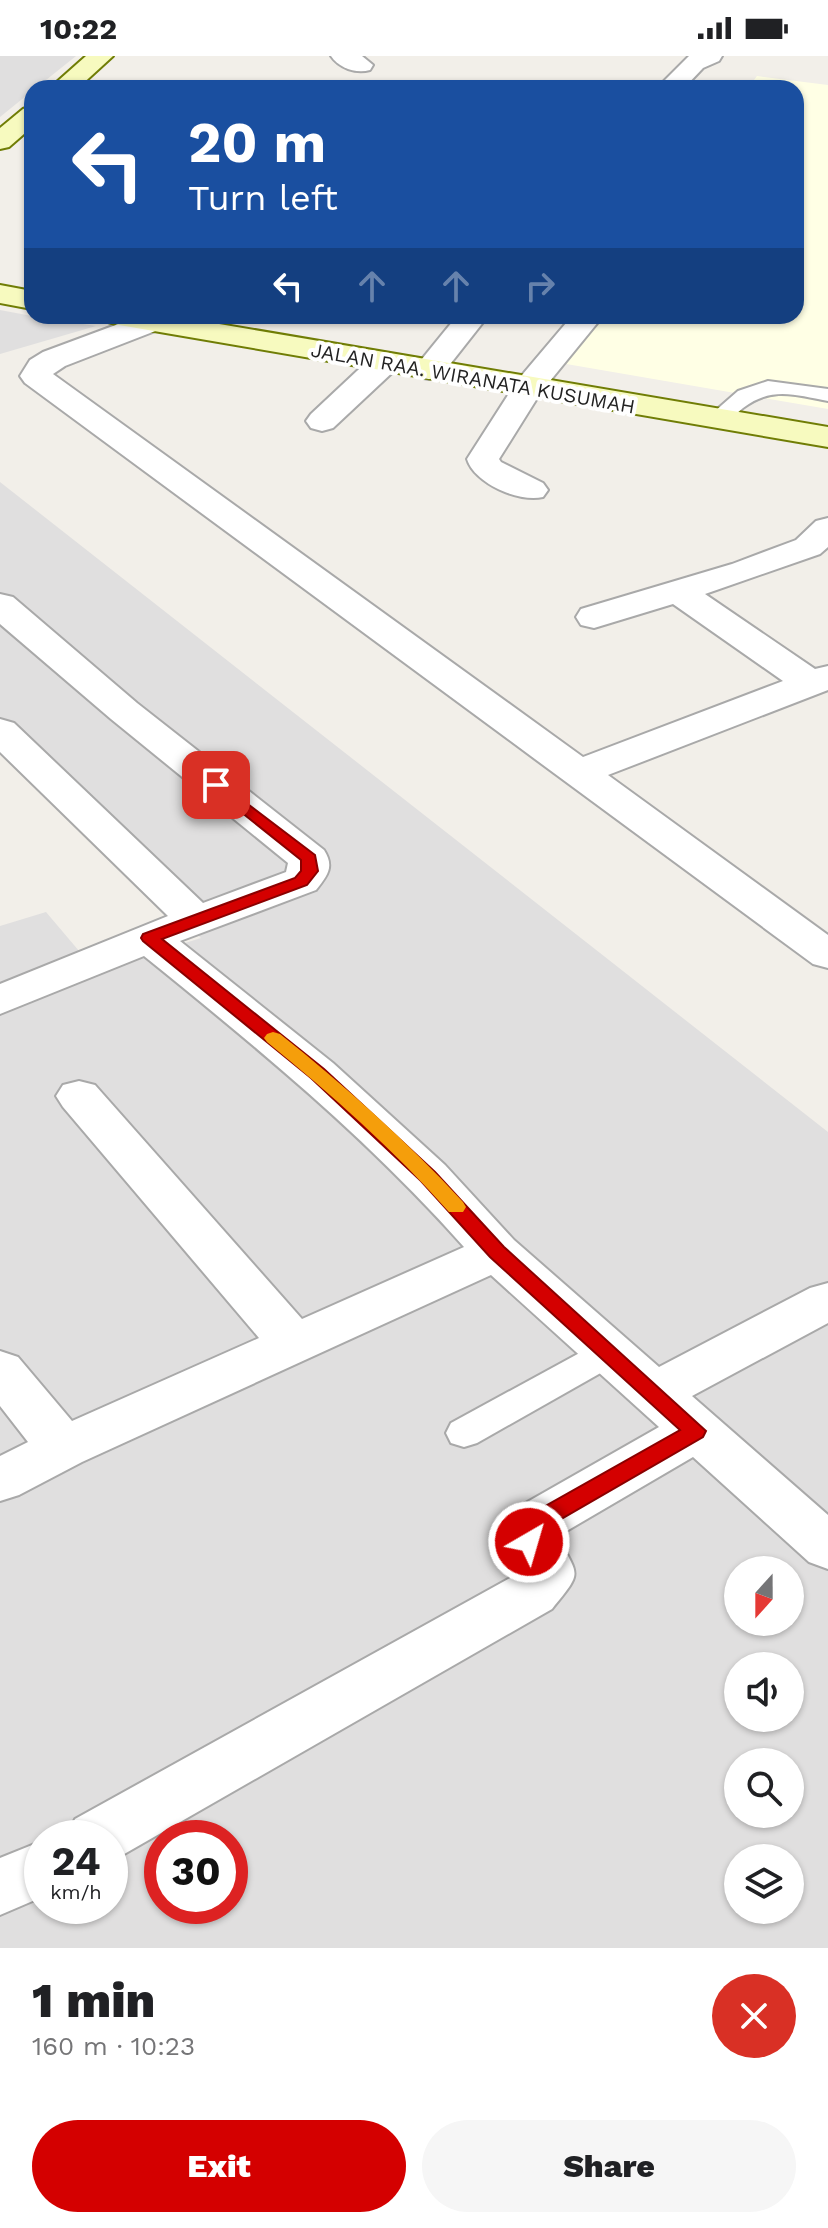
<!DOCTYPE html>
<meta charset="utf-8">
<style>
body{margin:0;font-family:"Work Sans",sans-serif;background:#f6f6f6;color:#202124;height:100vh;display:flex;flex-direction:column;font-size:30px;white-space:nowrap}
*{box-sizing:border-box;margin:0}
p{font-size:26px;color:#757577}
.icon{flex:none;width:44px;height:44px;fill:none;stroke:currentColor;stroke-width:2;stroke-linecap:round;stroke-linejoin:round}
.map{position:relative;height:1892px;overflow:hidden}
.drawer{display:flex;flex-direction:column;background:#fff;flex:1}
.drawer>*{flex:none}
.banner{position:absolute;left:24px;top:24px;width:780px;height:244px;border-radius:24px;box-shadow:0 2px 6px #0004;background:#1a4fa0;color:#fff;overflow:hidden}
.needle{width:52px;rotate:201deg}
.tools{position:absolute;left:724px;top:1500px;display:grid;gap:16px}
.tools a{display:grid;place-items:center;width:80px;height:80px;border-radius:50%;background:#fff;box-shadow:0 2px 6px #0004;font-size:40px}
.speed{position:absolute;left:24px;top:1764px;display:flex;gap:16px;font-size:40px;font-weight:700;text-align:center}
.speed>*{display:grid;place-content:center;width:104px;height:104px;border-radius:50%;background:#fff;box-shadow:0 2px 6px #0004;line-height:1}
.speed small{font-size:20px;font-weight:400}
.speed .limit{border:12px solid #d22;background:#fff;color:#111}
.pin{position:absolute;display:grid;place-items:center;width:68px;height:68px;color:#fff;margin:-34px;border-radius:16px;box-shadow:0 4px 12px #0006}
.me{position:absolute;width:88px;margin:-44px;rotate:38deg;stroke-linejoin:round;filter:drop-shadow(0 0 6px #0008)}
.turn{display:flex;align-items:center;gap:28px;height:168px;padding:0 32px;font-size:36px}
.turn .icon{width:104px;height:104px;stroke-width:2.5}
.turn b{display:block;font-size:56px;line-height:68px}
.lanes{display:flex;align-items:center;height:76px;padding:0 32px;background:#0003;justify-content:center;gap:40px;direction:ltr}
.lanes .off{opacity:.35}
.round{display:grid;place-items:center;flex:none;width:84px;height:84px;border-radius:42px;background:#f6f6f6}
.overview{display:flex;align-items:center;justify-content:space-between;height:136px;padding:0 32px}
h1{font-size:48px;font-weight:800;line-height:60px}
.primary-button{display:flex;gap:16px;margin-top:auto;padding:16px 32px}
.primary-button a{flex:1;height:92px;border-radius:48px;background:#d40000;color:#fff;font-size:32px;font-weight:800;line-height:92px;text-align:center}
.primary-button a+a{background:#f6f6f6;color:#202124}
.status{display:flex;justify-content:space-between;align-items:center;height:56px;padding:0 40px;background:#fff;direction:ltr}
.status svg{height:22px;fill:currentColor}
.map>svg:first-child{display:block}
</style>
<div class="status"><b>10:22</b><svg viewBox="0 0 49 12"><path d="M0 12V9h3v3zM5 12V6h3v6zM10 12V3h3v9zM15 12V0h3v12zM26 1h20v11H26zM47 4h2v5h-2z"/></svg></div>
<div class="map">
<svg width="828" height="1892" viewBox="0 0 828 1892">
<rect width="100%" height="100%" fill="#f2efe9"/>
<g fill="#e0dfdf" fill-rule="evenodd">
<polygon points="0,0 76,0 36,32 32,32 32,35 0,61"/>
<polygon points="0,254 32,260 96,270 0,298"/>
<path d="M 0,426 L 828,1076 L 828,1892 L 0,1892 L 0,870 L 46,856 L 96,915 L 201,882 L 0,695 ZM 738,1514 L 790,1514 L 790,1566 L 738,1566 ZM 738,1610 L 790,1610 L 790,1662 L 738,1662 ZM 738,1706 L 790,1706 L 790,1758 L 738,1758 ZM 42,1782 L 110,1782 L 110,1850 L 42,1850 ZM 162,1782 L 230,1782 L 230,1850 L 162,1850 ZM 738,1802 L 790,1802 L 790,1854 L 738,1854 Z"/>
</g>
<polygon fill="#ffffe5" points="757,20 828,29 828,353 543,304 576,260 796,260 796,32 748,32"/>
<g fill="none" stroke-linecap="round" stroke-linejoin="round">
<defs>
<g id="lane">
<path d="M 768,325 L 828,333 L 828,345 C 795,339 772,330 743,352 C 734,359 728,367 717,370 L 706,363 L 738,335 Z"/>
<polygon points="608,1284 620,1288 625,1297 620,1306 477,1387 464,1391 451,1387 446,1377 451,1367 596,1288"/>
</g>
<g id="street">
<path d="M 331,0 L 362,0 L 373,9 L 370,14 C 356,18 339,12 331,0 Z"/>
<polygon points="689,0 722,0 719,5 703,12 684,32 657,32"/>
<polygon points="140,260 163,260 167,266 163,272 65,310 53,318 583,701 783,625 673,548 594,572 581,569 576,561 581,553 732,508 796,484 816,465 828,462 828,491 820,498 705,538 815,613 828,610 828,634 608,719 828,879 828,912 813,908 25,327 20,320 30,304 43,296"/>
<polygon points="457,260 488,260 440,321 429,323 418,321 413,314"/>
<path d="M 572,260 L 603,260 L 541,336 L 499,403 L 501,406 L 543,427 L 548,434 L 543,441 C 519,447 474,427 467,403 L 517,325 Z"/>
<polygon points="384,298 395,300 399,307 395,314 333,372 322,375 311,372 306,365 311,358 373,300"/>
<path d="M 0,538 L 13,541 L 137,647 L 324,794 C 335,811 327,820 316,834 L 180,885 L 333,1007 L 445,1109 L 514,1184 L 659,1311 L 810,1232 L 828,1227 L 828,1267 L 692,1340 L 828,1459 L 828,1513 L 809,1506 L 693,1401 L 558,1480 C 577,1521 585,1513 552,1553 L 119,1801 L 110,1804 L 110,1782 L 66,1782 L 75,1763 L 512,1521 L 519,1513 L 501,1486 L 515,1453 L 659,1371 L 491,1219 L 82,1406 L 19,1439 L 0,1445 L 0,1400 L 28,1386 L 0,1350 L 0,1295 L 18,1301 L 72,1365 L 259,1282 L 63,1051 L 56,1040 L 63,1029 L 79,1025 L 95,1029 L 302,1263 L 464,1191 C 365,1080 259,993 144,900 L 0,958 L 0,928 L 168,860 L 0,696 L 0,663 L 14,667 L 203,847 L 286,816 L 288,807 L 111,663 L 0,568 Z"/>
<polygon points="42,1785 42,1841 0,1859 0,1802"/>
</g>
<g id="secondary">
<polygon points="86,0 113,0 78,32 50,32"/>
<polygon points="32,50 32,71 9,91 0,93 0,72 23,53"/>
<polygon points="0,229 32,235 32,253 0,247"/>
<polygon points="104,260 172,260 828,371 828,391 119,269 108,266"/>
</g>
</defs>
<use href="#lane" stroke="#a9a9a9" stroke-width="4"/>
<use href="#street" stroke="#a9a9a9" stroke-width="4"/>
<use href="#secondary" stroke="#707d05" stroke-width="4"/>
<use href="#lane" fill="#fff" fill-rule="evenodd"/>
<use href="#street" fill="#fff" fill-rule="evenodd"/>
<use href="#secondary" fill="#f7fabf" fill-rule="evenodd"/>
</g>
<polygon fill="#d40000" stroke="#8a0000" stroke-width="2" points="216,724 315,799 318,815 307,829 162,883 324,1013 435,1116 504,1191 706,1375 703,1381 544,1473 537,1493 529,1495 521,1493 518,1486 526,1461 680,1374 490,1201 421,1125 311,1022 143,885 141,882 143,878 295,822 301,815 301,804 211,732 211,726"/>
<path fill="#f59e0b" d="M 273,976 L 280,978 C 344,1029 407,1085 463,1146 L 466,1151 L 463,1156 L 449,1156 C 394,1094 331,1038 267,986 L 264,982 L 267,978 Z"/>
<g text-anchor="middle" stroke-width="8" stroke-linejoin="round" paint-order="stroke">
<g font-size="20" fill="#222" stroke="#fff">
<text transform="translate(473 322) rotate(10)" y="7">JALAN RAA. WIRANATA KUSUMAH</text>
</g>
</g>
</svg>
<div class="tools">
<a><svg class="needle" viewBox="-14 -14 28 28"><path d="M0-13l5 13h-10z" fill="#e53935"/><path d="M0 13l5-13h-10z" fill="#757577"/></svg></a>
<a><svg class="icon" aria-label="sound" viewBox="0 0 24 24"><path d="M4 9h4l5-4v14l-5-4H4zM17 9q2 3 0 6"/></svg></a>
<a><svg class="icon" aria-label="search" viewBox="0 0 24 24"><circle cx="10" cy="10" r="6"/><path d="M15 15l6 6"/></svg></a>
<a><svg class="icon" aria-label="layers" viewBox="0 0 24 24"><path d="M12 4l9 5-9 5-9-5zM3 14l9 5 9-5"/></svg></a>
</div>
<div class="speed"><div>24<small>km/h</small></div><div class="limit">30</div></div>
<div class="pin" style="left:216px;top:729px;background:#d93025"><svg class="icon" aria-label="arrive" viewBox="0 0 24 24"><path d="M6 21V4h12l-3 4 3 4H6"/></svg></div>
<svg class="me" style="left:529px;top:1486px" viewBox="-20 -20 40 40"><circle r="17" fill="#d40000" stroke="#fff" stroke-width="3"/><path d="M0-11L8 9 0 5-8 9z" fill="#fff"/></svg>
<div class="banner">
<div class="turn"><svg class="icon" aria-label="left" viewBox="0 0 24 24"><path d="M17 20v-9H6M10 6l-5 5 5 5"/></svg><div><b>20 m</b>Turn left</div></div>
<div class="lanes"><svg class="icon" aria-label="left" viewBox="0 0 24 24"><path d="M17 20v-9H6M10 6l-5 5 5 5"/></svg><svg class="icon off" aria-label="ahead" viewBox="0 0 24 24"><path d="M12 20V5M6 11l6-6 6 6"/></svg><svg class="icon off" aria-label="ahead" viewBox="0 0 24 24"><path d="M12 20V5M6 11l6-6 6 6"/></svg><svg class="icon off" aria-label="right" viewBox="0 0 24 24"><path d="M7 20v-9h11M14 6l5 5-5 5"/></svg></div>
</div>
</div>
<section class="drawer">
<div class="overview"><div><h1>1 min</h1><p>160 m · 10:23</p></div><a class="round" style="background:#d93025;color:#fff"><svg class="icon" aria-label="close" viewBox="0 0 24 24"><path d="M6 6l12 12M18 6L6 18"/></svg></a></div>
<div class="primary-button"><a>Exit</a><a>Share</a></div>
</section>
